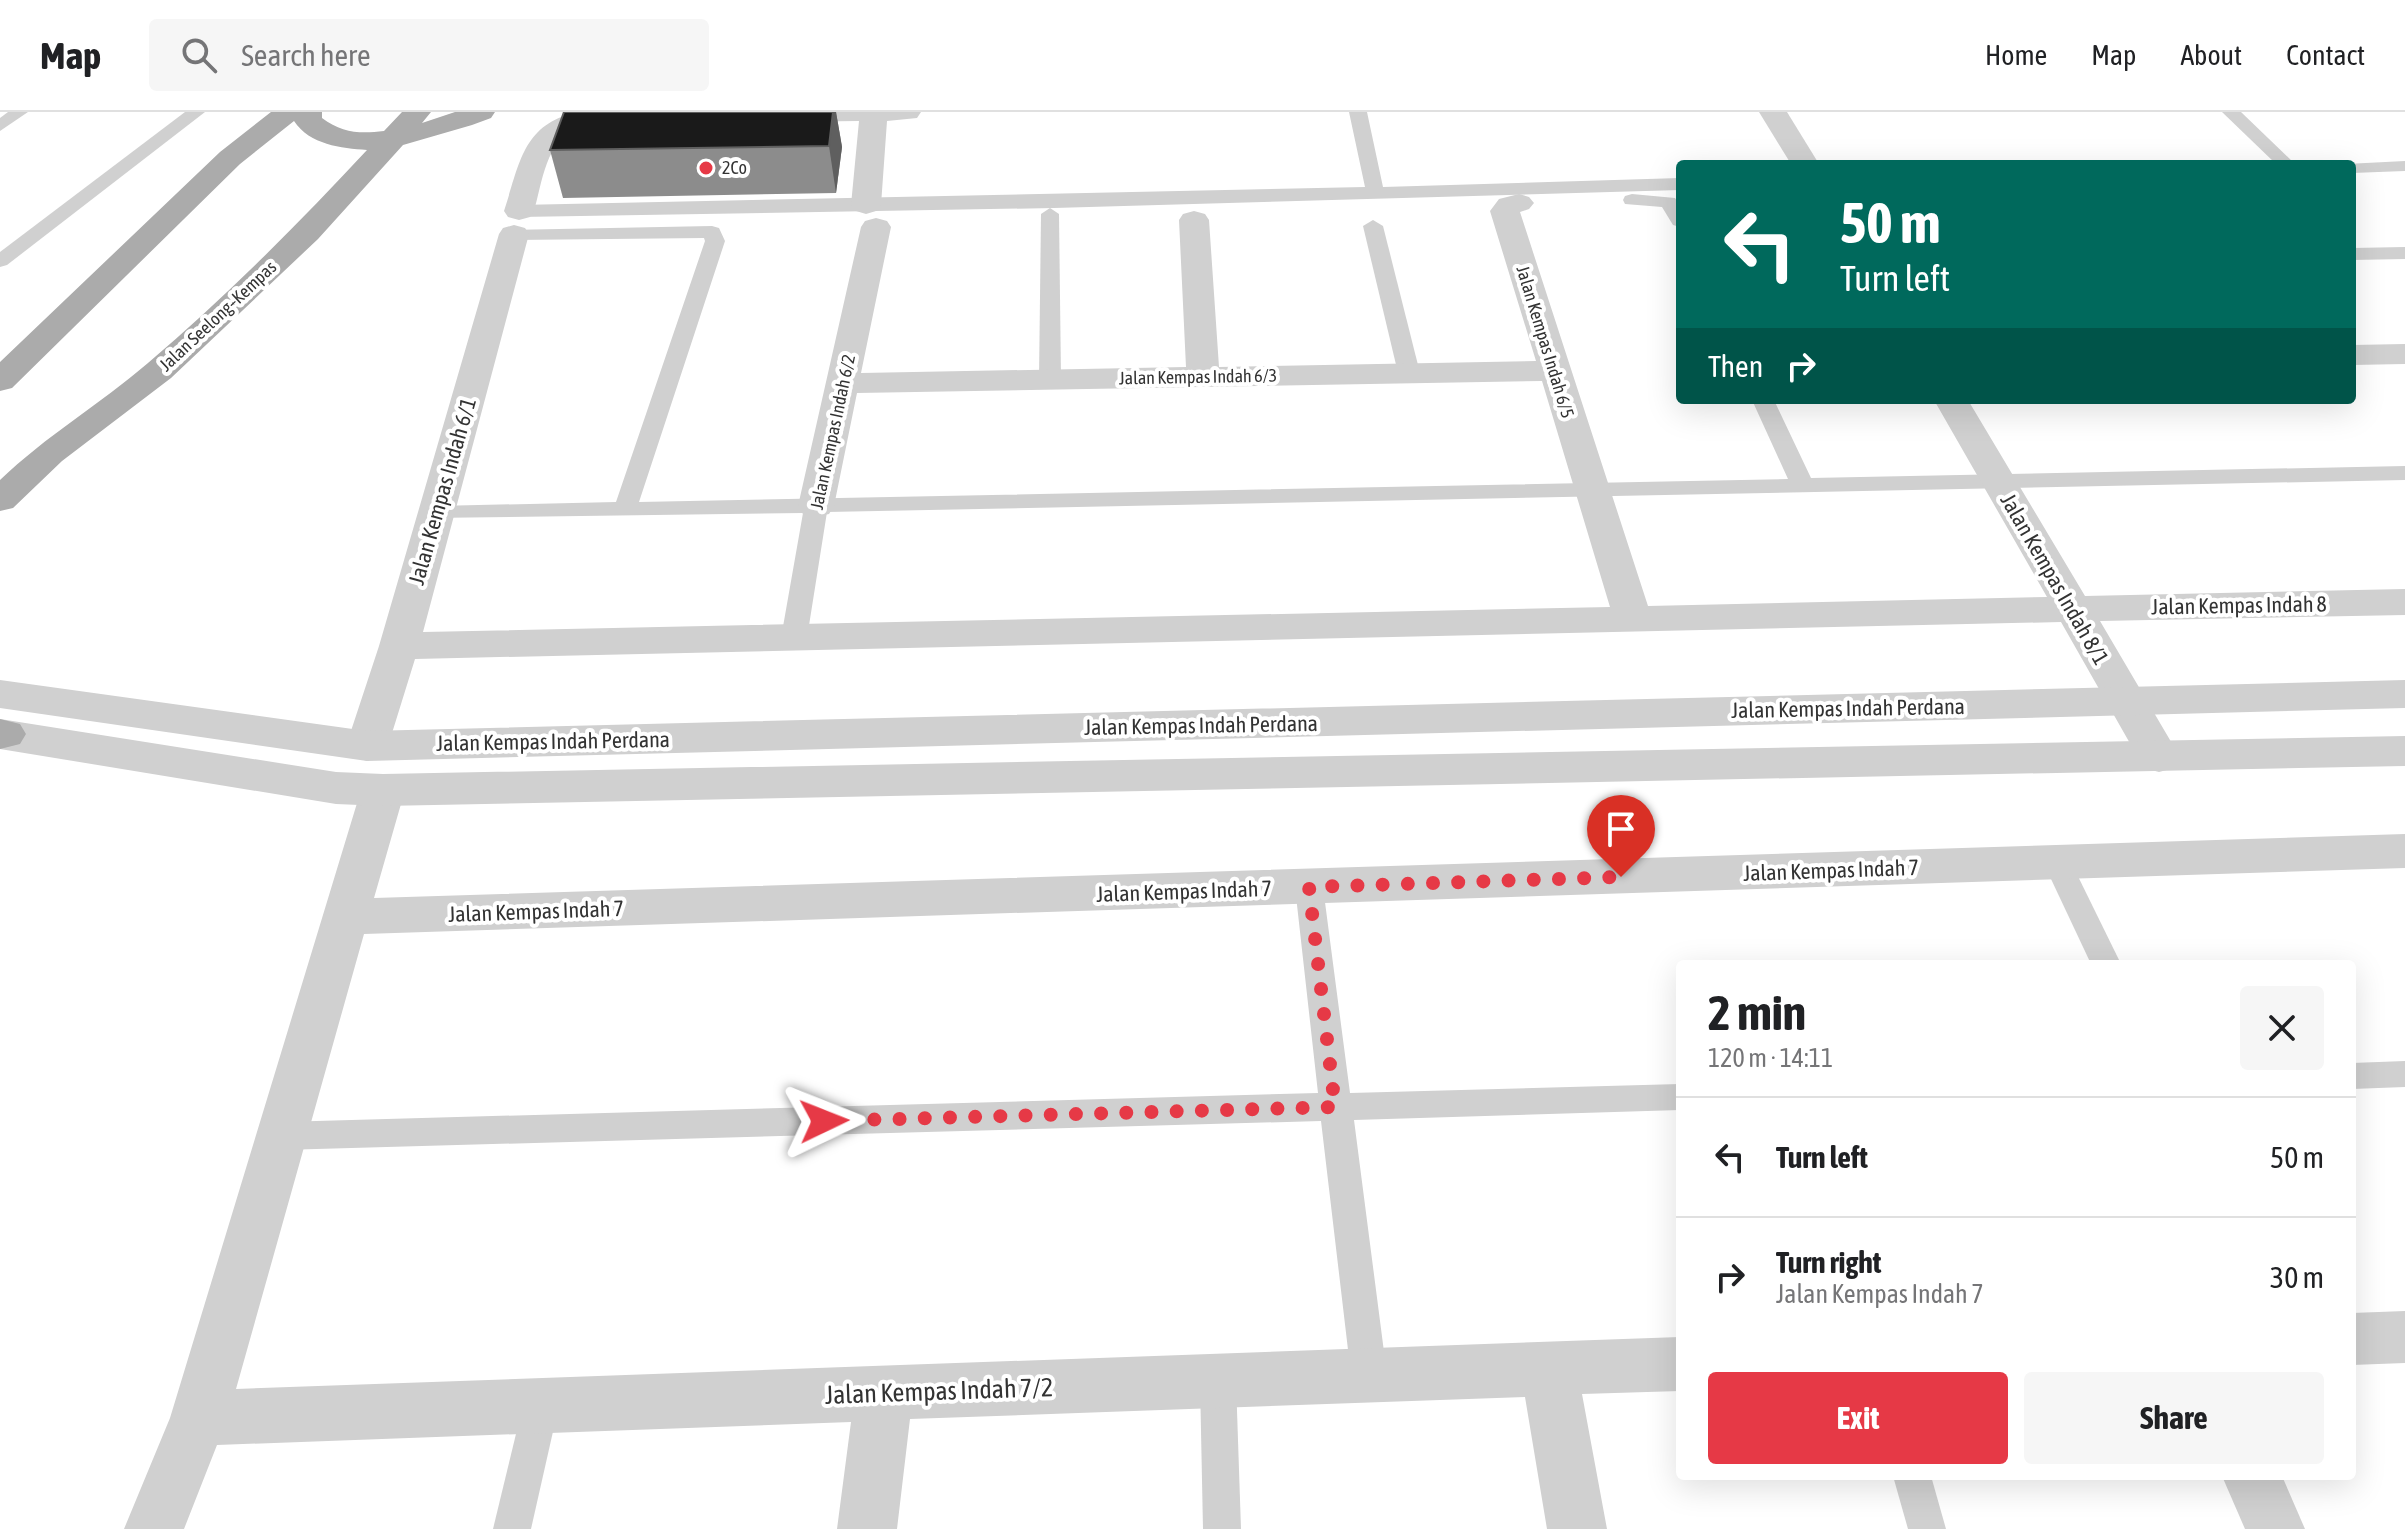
<!DOCTYPE html>
<meta charset="utf-8">
<style>
body{margin:0;font-family:"Asap Condensed",sans-serif;background:#f6f6f6;color:#202124;height:100vh;display:flex;flex-direction:column;font-size:30px;white-space:nowrap}
*{box-sizing:border-box;margin:0}
p{font-size:26px;color:#757577}
.icon{flex:none;width:44px;height:44px;fill:none;stroke:currentColor;stroke-width:2;stroke-linecap:round;stroke-linejoin:round}
.map{position:relative;flex:1;overflow:hidden}
.side{position:absolute;left:1676px;top:848px;width:680px;height:520px;display:flex;flex-direction:column;background:#fff;border-radius:8px;box-shadow:0 8px 32px #0002}
.side>*{flex:none}
.hud{position:absolute;left:1676px;top:48px;width:680px;height:244px;border-radius:8px;box-shadow:0 8px 32px #0002;background:#00695c;color:#fff;overflow:hidden}
.pin{position:absolute;display:grid;place-items:center;width:68px;height:68px;color:#fff;margin:-82px -34px;border-radius:50% 50% 50% 0;rotate:-45deg;box-shadow:0 0 8px #0007}
.pin .icon{rotate:45deg}
.me{position:absolute;width:88px;margin:-44px;rotate:88deg;stroke-linejoin:round;filter:drop-shadow(0 0 6px #0008)}
.turn{display:flex;align-items:center;gap:28px;height:168px;padding:0 32px;font-size:36px}
.turn .icon{width:104px;height:104px;stroke-width:2.5}
.turn b{display:block;font-size:56px;line-height:68px}
.then{display:flex;align-items:center;height:76px;padding:0 32px;background:#0003;gap:16px;font-size:30px}
.round{display:grid;place-items:center;flex:none;width:84px;height:84px;border-radius:8px;background:#f6f6f6}
.headline{display:flex;align-items:center;justify-content:space-between;height:136px;padding:0 32px}
h1{font-size:48px;font-weight:700;line-height:60px}
.button{display:flex;gap:16px;margin-top:auto;padding:16px 32px}
.button a{flex:1;height:92px;border-radius:8px;background:#e63946;color:#fff;font-size:32px;font-weight:700;line-height:92px;text-align:center}
.button a+a{background:#f6f6f6;color:#202124}
ul{padding:0;list-style:none}
li{display:flex;align-items:center;gap:24px;height:120px;padding:0 32px;border-top:2px solid #e0e0e0}
li div{flex:1}
li b{display:block;font-size:30px}
li em{font-style:normal}
header{display:flex;align-items:center;gap:48px;box-sizing:border-box;height:112px;padding:0 40px;background:#fff;border-bottom:2px solid #e0e0e0}
header strong{font-size:38px}
nav{display:flex;gap:44px;margin-inline-start:auto;font-size:28px}
.search{width:560px;height:72px;background:#f6f6f6;display:flex;align-items:center;gap:20px;box-sizing:border-box;padding:0 28px;border-radius:8px;color:#757577;font-size:30px}
.map>svg:first-child{display:block}
</style>
<header>
<strong>Map</strong>
<div class="search"><svg class="icon" aria-label="search" viewBox="0 0 24 24"><circle cx="10" cy="10" r="6"/><path d="M15 15l6 6"/></svg>Search here</div>
<nav><a>Home</a><a>Map</a><a>About</a><a>Contact</a></nav>
</header>
<div class="map">
<svg width="2405" height="1417" viewBox="0 0 2405 1417">
<rect width="100%" height="100%" fill="#fff"/>
<g fill="none" stroke-linecap="round" stroke-linejoin="round">
<g fill="#d0d0d0" fill-rule="evenodd">
<polygon points="8,0 28,0 0,19 0,6"/>
<polygon points="185,0 205,0 7,153 0,155 0,140"/>
<polygon points="1349,0 1367,0 1383,75 1680,66 1680,78 1054,96 519,105 510,99 519,93 1365,75"/>
<polygon points="2222,0 2241,0 2295,52 2276,52"/>
<polygon points="2405,49 2405,59 2352,61 2352,52 2346,52"/>
<polygon points="1632,82 1675,86 1680,94 1680,115 1673,113 1662,95 1625,92 1623,88 1625,84"/>
<polygon points="1050,96 1059,102 1061,268 1050,274 1039,268 1041,102"/>
<polygon points="1373,108 1383,114 1420,261 1417,266 1409,267 1398,261 1363,114"/>
<polygon points="712,114 719,116 725,129 639,390 1788,367 1752,288 1774,288 1811,366 2405,354 2405,368 827,400 807,526 803,532 794,534 785,532 781,526 803,401 428,406 424,401 428,396 436,394 616,390 705,129 704,126 514,128 507,126 504,122 507,118"/>
<polygon points="2405,135 2405,147 2352,148 2352,136"/>
<polygon points="2057,739 2067,742 2121,852 2091,852 2043,750 2047,742"/>
<polygon points="1309,764 1319,767 1323,775 1350,981 1680,972 1680,998 1354,1008 1387,1263 1382,1275 1369,1280 1356,1275 1351,1263 1321,1009 281,1038 269,1034 265,1024 269,1014 281,1010 1318,981 1295,775 1299,767"/>
<polygon points="2405,949 2405,975 2352,977 2352,951"/>
<polygon points="1218,1252 1231,1257 1236,1269 1241,1417 1203,1417 1200,1269 1205,1257"/>
<polygon points="541,1275 554,1281 559,1293 531,1417 493,1417 523,1293 528,1281"/>
<polygon points="1893,1364 1931,1364 1946,1417 1908,1417"/>
</g>
<g fill="#d0d0d0" fill-rule="evenodd">
<path d="M 580,0 L 628,0 L 632,5 L 628,11 C 611,15 593,12 577,17 C 546,27 542,72 534,99 L 530,105 L 519,108 L 508,105 L 504,99 C 520,51 523,10 580,0 Z"/>
<polygon points="766,0 921,0 917,6 887,9 881,93 876,99 866,102 856,99 851,93 859,9 778,10 768,8"/>
<polygon points="1759,0 1787,0 1819,52 1791,52"/>
<polygon points="1519,82 1529,85 1534,91 1529,97 1520,100 1648,494 2047,485 1934,288 1968,288 2085,484 2405,477 2405,503 2100,509 2180,645 2174,656 2159,660 2144,656 2061,510 415,547 388,634 382,644 367,649 352,644 346,634 379,534 499,122 503,116 514,113 525,116 529,122 423,520 1610,495 1542,269 857,281 834,394 829,402 816,405 803,402 798,394 861,115 865,109 876,106 887,109 891,115 861,261 1186,255 1179,108 1183,102 1194,99 1205,102 1209,108 1219,255 1536,249 1490,99 1499,87"/>
<polygon points="2405,232 2405,252 2352,253 2352,233"/>
<polygon points="383,662 398,667 405,678 374,786 2405,722 2405,756 364,822 236,1277 1680,1225 1680,1279 1582,1282 1607,1417 1547,1417 1525,1285 910,1307 897,1417 837,1417 851,1310 217,1333 184,1417 124,1417 170,1306 361,678 368,667"/>
<polygon points="2405,1199 2405,1251 2352,1253 2352,1201"/>
<polygon points="2222,1364 2282,1364 2305,1417 2245,1417"/>
</g>
<g fill="#d0d0d0" fill-rule="evenodd">
<polygon points="0,568 367,619 2405,568 2405,596 367,649 0,596"/>
<polygon points="0,607 336,660 383,662 2405,624 2405,654 383,694 336,692 0,637"/>
</g>
<g fill="#ababab" fill-rule="evenodd">
<path d="M 271,0 L 322,0 L 322,6 C 342,21 360,22 384,19 L 402,0 L 431,0 L 422,11 L 455,0 L 495,0 L 491,6 L 472,13 L 403,33 L 318,127 L 171,266 L 62,349 L 13,396 L 0,399 L 0,368 C 46,324 100,292 148,251 C 226,185 298,112 367,38 C 341,36 310,33 294,9 L 240,52 L 12,276 L 0,279 L 0,250 L 220,40 Z"/>
<polygon points="0,607 20,612 26,622 20,632 0,637"/>
</g>
</g>
<polygon fill="#8c8c8c" points="564,0 836,0 842,35 836,81 563,86 550,38"/>
<polygon fill="#5f5f5f" points="833,0 836,0 842,35 836,81 829,34"/>
<polygon fill="#1a1a1a" stroke="#5f5f5f" stroke-width="2" points="564,0 833,0 829,34 550,38"/>
<g fill="none" stroke-linecap="round" stroke-linejoin="round">
<polyline stroke="#e63946" stroke-width="14" stroke-dasharray="0 25.2" points="824,1009 1335,995 1309,775 1621,765"/>
</g>
<circle fill="#e63946" stroke="#fff" stroke-width="3" cx="706" cy="56" r="8"/>
<g text-anchor="middle" stroke-width="8" stroke-linejoin="round" paint-order="stroke">
<g font-size="18" fill="#333" stroke="#fff" text-anchor="start">
<text x="722" y="62">2Co</text>
</g>
<g font-size="18" fill="#333" stroke="#fff">
<text transform="translate(218 204) rotate(-43)" y="6">Jalan Seelong–Kempas</text>
<text transform="translate(1545 230) rotate(73)" y="6">Jalan Kempas Indah 6/5</text>
<text transform="translate(1198 265) rotate(-1)" y="6">Jalan Kempas Indah 6/3</text>
<text transform="translate(833 320) rotate(-78)" y="6">Jalan Kempas Indah 6/2</text>
</g>
<g font-size="22" fill="#333" stroke="#fff">
<text transform="translate(442 379) rotate(-74)" y="8">Jalan Kempas Indah 6/1</text>
<text transform="translate(2055 467) rotate(60)" y="8">Jalan Kempas Indah 8/1</text>
<text transform="translate(2239 493) rotate(-1)" y="8">Jalan Kempas Indah 8</text>
<text transform="translate(1848 596) rotate(-1)" y="8">Jalan Kempas Indah Perdana</text>
<text transform="translate(1201 613) rotate(-1)" y="8">Jalan Kempas Indah Perdana</text>
<text transform="translate(553 629) rotate(-1)" y="8">Jalan Kempas Indah Perdana</text>
<text transform="translate(1831 758) rotate(-2)" y="8">Jalan Kempas Indah 7</text>
<text transform="translate(1184 779) rotate(-2)" y="8">Jalan Kempas Indah 7</text>
<text transform="translate(536 799) rotate(-2)" y="8">Jalan Kempas Indah 7</text>
</g>
<g font-size="26" fill="#333" stroke="#fff">
<text transform="translate(939 1279) rotate(-2)" y="9">Jalan Kempas Indah 7/2</text>
</g>
</g>
</svg>
<div class="pin" style="left:1621px;top:765px;background:#d93025"><svg class="icon" aria-label="arrive" viewBox="0 0 24 24"><path d="M6 21V4h12l-3 4 3 4H6"/></svg></div>
<svg class="me" style="left:824px;top:1009px" viewBox="-20 -20 40 40"><path d="M0-17L14 15 0 8-14 15z" fill="#e63946" stroke="#fff" stroke-width="4"/></svg>
<div class="hud">
<div class="turn"><svg class="icon" aria-label="left" viewBox="0 0 24 24"><path d="M17 20v-9H6M10 6l-5 5 5 5"/></svg><div><b>50 m</b>Turn left</div></div>
<div class="then">Then<svg class="icon" aria-label="right" viewBox="0 0 24 24"><path d="M7 20v-9h11M14 6l5 5-5 5"/></svg></div>
</div>
<section class="side">
<div class="headline"><div><h1>2 min</h1><p>120 m · 14:11</p></div><a class="round"><svg class="icon" aria-label="close" viewBox="0 0 24 24"><path d="M6 6l12 12M18 6L6 18"/></svg></a></div>
<ul>
<li><svg class="icon" aria-label="left" viewBox="0 0 24 24"><path d="M17 20v-9H6M10 6l-5 5 5 5"/></svg><div><b>Turn left</b></div><em>50 m</em></li>
<li><svg class="icon" aria-label="right" viewBox="0 0 24 24"><path d="M7 20v-9h11M14 6l5 5-5 5"/></svg><div><b>Turn right</b><p>Jalan Kempas Indah 7</p></div><em>30 m</em></li>
</ul>
<div class="button"><a>Exit</a><a>Share</a></div>
</section>
</div>
